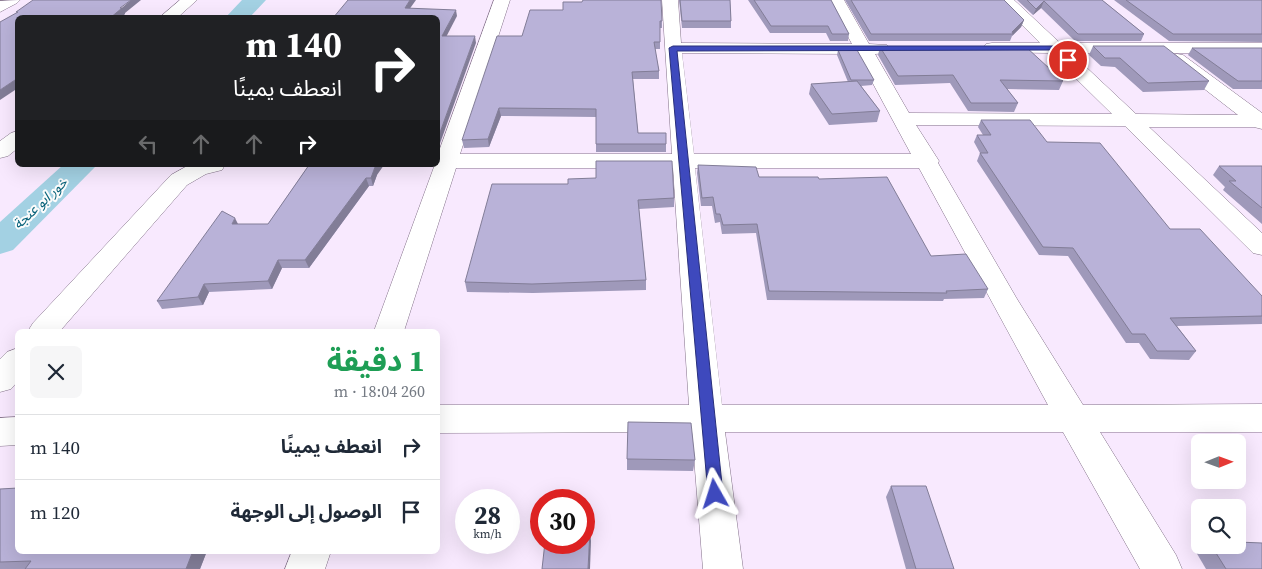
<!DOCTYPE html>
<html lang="ar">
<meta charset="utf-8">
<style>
body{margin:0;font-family:"Source Serif 4","Noto Sans Arabic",serif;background:#f6f6f7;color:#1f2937;direction:rtl;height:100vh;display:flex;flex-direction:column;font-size:19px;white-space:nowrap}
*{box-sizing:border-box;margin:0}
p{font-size:16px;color:#747a83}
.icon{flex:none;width:28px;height:28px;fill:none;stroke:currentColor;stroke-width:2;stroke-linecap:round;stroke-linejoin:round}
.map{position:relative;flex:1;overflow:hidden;direction:ltr}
.drawer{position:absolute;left:15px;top:329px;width:425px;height:225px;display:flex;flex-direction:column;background:#fff;border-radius:8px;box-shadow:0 5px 20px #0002;direction:rtl}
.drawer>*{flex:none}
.top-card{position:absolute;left:15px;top:15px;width:425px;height:152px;border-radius:8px;box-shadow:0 5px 20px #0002;direction:rtl;background:#202124;color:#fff;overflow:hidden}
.needle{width:32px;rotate:89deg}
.fabs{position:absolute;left:1191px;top:434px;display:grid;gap:10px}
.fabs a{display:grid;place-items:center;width:55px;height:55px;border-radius:8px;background:#fff;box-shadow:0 5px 20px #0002;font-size:25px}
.speed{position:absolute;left:455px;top:489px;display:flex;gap:10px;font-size:25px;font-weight:700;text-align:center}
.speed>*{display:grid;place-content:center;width:65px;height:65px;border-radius:50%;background:#fff;box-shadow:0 5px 20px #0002;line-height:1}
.speed small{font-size:12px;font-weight:400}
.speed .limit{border:8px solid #d22;background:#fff;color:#111}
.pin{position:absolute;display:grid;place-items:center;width:42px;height:42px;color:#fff;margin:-21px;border:2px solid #fff;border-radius:50%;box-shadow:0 1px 5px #0007}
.me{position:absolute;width:55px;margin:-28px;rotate:354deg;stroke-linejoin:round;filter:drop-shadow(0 0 4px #0008)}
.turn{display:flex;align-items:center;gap:18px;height:105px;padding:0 15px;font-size:22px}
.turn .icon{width:65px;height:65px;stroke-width:2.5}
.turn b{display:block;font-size:35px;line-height:42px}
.lanes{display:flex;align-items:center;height:48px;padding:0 15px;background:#0003;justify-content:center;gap:25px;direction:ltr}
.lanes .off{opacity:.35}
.round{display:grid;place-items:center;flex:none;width:52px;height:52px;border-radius:8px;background:#f6f6f7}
.head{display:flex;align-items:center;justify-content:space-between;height:85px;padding:0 15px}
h1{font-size:30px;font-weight:700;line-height:38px;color:#1e9e55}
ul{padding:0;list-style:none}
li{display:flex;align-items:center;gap:15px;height:65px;padding:0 15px;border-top:1px solid #e0e1e3}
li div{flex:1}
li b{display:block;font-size:19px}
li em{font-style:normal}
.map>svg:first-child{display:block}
</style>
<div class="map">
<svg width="1262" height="569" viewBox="0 0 1262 569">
<rect width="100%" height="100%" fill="#f8e9fe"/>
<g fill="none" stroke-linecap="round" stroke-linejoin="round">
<g fill="#a3d1e3" fill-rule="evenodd">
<polygon points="242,0 266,0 249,18 225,18"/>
<polygon points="63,165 97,165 13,250 0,254 0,222"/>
</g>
<defs>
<g id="street">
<polygon points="20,0 17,3 0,12 0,1"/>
<polygon points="180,0 197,0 177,18 159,18"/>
<path d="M 494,0 L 510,0 L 460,154 L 672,154 L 662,0 L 678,0 L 681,43 L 852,44 L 828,0 L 844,0 L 869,44 L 887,45 L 890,49 L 887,53 L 875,54 L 909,113 L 1112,114 L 1050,53 L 986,52 L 983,48 L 986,44 L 992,43 L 1040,43 L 997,0 L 1014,0 L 1060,43 L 1262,43 L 1262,53 L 1071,53 L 1136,114 L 1238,115 L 1171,63 L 1168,59 L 1171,55 L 1177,54 L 1183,55 L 1262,113 L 1262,129 L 1254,127 L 1149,127 L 1262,233 L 1262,255 L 1253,253 L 1125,126 L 916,125 L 939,161 L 938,163 L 1017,299 L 1083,405 L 1262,404 L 1262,432 L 1100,432 L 1176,555 L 1182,569 L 1140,569 L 1063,432 L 725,432 L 743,569 L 703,569 L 692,432 L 438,433 L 438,405 L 689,405 L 673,168 L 456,168 L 404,331 L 374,331 L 434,167 L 430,165 L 438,165 L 438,154 ZM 682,53 L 857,54 L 911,154 L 694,154 ZM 695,168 L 919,168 L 1048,405 L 722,405 Z"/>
<polygon points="18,131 18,148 8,156 0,158 0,141 11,133"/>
<polygon points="189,165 225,165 222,170 206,174 187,185 60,331 28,331 33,323 171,175"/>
<polygon points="18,348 18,381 11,389 0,392 0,359 7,352"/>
<polygon points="18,417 18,445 0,446 0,418"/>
<polygon points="292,551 331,551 325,569 285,569"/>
</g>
</defs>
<use href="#street" stroke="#837189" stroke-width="1"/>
<use href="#street" fill="#fff" fill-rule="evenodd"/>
</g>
<g fill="#9f99ba">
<polygon points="679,0 730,0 731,21 731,28 682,28"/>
<polygon points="748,0 831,0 849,34 848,41 830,41 826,33 770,33"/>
<polygon points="845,0 1004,0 1024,20 1021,27 1012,36 1010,41 869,41"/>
<polygon points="1017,0 1102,0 1144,34 1141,41 1075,41 1041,8 1033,15"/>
<polygon points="1114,0 1262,0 1262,42 1169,41"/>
<polygon points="582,2 662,21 662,28 660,28 660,49 655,49 659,71 659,79 633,79 638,133 666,133 666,152 596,152 596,117 501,116 489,147 464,148 462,140 522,36 563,10"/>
<polygon points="1093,46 1209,81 1204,90 1143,92 1115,67 1101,66 1089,55"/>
<polygon points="880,47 1063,81 1059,90 1007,89 1018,103 1014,112 968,111 950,83 895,85 878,55"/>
<polygon points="1192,48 1262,48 1262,89 1233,89 1188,55"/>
<polygon points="838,50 874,80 872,85 861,86 880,111 877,122 829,125 809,94 811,84 848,82 837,55"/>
<polygon points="981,120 1047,142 1170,229 1262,296 1262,324 1177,326 1196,351 1189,360 1150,359 1139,343 1126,343 1068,256 1039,255 977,161 980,153 974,142 977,135 983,135 978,127"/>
<polygon points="309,165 377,175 373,186 369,186 309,268 282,268 272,289 209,292 203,305 162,309 157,301 238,224 268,224"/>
<polygon points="698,165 759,177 819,179 931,256 988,289 984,298 944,299 943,301 767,300 756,233 722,234 720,222 715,223 712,206 701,206 697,173"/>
<polygon points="1219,166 1262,166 1262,224 1223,190 1225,187 1213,175"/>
<polygon points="568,184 674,198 674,207 639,209 646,280 646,290 533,293 467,292 465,282"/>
<polygon points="627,459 695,460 693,471 627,470"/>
<polygon points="891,486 954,569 906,569 886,497"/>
<polygon points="0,489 18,551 207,551 200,569 0,569"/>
<polygon points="1204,545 1238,545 1262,569 1206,569 1196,552"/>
</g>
<g fill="#827d97">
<polygon points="131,0 141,0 125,13 125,14 121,18 110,18"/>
<polygon points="410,0 416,0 406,14 405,8"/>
<polygon points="1044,1 1041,8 1033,15 1036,9"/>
<polygon points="456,10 457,16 443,43 442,36"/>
<polygon points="1024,20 1021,27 1012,36 1013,34 1012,32"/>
<polygon points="475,36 476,43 438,149 438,138"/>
<polygon points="18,78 18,88 0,100 0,90"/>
<polygon points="499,108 501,116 489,147 488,139"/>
<polygon points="376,165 384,165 377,175 373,186 371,178 375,167"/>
<polygon points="366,178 369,186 309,268 305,260"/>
<polygon points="235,218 239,226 232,224"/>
<polygon points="278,260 282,268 272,289 268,281"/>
<polygon points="204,284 209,292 203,305 198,297"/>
<polygon points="590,531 591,541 590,569 588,569"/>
<polygon points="193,551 207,551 200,569 186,569"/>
</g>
<g fill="#b9b2d8" stroke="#827d97">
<polygon points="33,0 131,0 120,8 122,8 110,18 18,18 18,78 0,90 0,22 18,12 16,12"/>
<polygon points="348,0 410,0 405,8 456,10 442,36 475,36 438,138 438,18 333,18"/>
<polygon points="583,0 661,0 662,21 660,21 660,42 654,42 659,71 632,72 638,133 666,133 666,144 596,144 596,109 499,108 488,139 462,140 497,36 522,36 530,10 563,10 563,2 582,2"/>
<polygon points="680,0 730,0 731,21 682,21"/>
<polygon points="754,0 831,0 849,34 832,34 828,26 771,26"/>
<polygon points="851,0 1004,0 1024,20 1012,32 1013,34 871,34"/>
<polygon points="1027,0 1102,0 1144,34 1078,34 1044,1 1036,9"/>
<polygon points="1126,0 1262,0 1262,34 1173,34"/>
<polygon points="1093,46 1164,46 1209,81 1148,83 1120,58 1105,58"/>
<polygon points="880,47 1026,47 1063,81 1000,80 1018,103 971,103 953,75 898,76"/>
<polygon points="1192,48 1262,48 1262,81 1238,81"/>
<polygon points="838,50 857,50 874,80 851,80"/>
<polygon points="857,81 880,111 832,114 811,84"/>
<polygon points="981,120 1030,120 1047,142 1100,143 1170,229 1200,229 1262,296 1262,316 1170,318 1196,351 1157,351 1145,334 1132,334 1073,248 1043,247 980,153 988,153 977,135 991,135"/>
<polygon points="596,161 672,161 674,198 638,200 646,280 532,284 465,282 492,184 568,184 568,179 596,178"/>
<polygon points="309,165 376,165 375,167 371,178 366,178 305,260 278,260 268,281 204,284 198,297 157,301 222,211 235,218 232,224 268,224"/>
<polygon points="698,165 756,167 759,177 818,177 819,179 887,177 931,256 966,254 988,289 946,291 947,293 769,291 757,224 723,225 720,214 716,214 713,197 702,198"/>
<polygon points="1219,166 1262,166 1262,208 1229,181 1236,181"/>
<polygon points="628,422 691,423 695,460 627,459"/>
<polygon points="891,486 926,486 954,569 916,569"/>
<polygon points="18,488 18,551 193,551 186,569 25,569 31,561 0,562 0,489"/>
<polygon points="584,531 590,531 588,569 542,569 545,542 584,542"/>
<polygon points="1238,542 1262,543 1262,569 1226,569 1211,545 1238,545"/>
</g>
<polygon fill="#3e49bd" stroke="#282f7b" points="673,46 1056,46 1072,60 1066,62 1054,50 677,51 723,494 720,499 715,501 710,499 708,494 669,48"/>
<g text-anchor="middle" stroke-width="4" stroke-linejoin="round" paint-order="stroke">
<g font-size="14" font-style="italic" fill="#066179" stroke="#fcfcfc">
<text transform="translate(40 203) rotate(-43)" y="5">خور ابو عنجة</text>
</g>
</g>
</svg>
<div class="fabs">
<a><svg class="needle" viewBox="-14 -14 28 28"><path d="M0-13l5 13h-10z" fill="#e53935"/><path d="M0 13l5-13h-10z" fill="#747a83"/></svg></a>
<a><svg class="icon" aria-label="search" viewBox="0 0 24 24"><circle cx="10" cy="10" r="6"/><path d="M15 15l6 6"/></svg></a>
</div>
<div class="speed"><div>28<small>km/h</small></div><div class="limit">30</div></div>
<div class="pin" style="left:1068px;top:60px;background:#d93025"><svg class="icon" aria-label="arrive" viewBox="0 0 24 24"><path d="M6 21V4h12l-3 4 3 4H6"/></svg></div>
<svg class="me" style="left:715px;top:494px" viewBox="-20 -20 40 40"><path d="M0-17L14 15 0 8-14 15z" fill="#3e49bd" stroke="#fff" stroke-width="4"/></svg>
<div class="top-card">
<div class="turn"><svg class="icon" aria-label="right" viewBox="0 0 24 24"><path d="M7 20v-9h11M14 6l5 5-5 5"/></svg><div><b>140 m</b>انعطف يمينًا</div></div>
<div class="lanes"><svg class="icon off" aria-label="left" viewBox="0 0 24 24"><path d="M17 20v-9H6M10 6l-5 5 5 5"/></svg><svg class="icon off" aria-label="ahead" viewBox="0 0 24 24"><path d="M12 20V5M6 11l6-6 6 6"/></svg><svg class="icon off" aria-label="ahead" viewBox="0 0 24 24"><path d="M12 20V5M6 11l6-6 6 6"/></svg><svg class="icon" aria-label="right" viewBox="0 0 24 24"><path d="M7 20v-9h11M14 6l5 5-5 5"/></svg></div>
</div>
<section class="drawer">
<div class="head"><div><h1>1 دقيقة</h1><p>260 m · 18:04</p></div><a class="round"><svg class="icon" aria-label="close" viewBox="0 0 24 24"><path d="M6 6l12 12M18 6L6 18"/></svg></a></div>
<ul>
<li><svg class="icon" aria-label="right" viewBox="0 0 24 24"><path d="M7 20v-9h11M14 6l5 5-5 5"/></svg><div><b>انعطف يمينًا</b></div><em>140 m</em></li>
<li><svg class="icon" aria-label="arrive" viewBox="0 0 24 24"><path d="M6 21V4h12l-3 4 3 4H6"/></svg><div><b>الوصول إلى الوجهة</b></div><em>120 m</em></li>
</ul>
</section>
</div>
